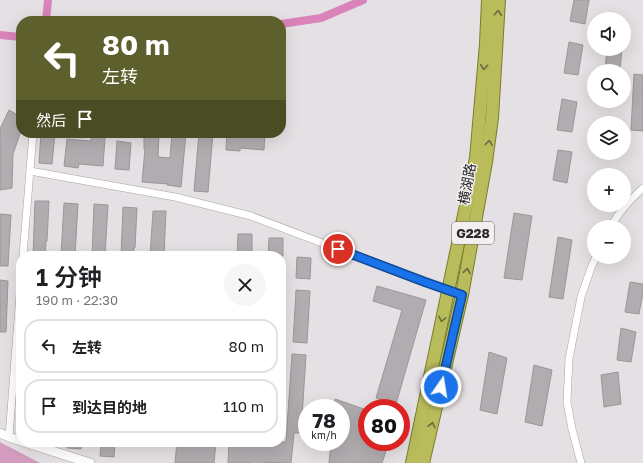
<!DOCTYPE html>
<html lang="zh">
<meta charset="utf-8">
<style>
body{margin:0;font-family:"Golos Text","Noto Sans SC",sans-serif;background:#f6f6f6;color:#202124;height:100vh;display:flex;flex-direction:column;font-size:15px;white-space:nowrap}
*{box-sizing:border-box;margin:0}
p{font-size:13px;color:#757577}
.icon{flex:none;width:22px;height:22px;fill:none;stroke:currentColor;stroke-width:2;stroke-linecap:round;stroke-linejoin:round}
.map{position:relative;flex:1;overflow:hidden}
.sheet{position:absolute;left:16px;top:251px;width:270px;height:196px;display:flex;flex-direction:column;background:#fff;border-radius:16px;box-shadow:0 4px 16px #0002}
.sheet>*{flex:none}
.top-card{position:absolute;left:16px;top:16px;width:270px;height:122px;border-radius:16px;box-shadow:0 4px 16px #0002;background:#5d5f2d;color:#fff;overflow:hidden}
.controls{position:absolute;left:587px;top:12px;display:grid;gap:8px}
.controls a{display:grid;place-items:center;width:44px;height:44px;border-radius:50%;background:#fff;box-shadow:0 4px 16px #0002;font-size:20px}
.speed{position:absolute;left:298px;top:399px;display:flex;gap:8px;font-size:20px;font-weight:700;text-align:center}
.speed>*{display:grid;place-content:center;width:52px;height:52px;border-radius:50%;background:#fff;box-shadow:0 4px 16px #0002;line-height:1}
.speed small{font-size:10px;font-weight:400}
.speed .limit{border:6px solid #d22;background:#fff;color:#111}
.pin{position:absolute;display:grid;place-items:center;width:34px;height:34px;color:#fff;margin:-17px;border:2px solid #fff;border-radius:50%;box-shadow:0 1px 4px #0007}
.me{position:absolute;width:44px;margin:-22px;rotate:13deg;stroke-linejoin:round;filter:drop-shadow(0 0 3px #0008)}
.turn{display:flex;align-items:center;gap:14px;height:84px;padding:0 20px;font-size:18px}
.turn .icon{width:52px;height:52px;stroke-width:2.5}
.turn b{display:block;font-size:28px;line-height:34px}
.then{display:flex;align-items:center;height:38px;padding:0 20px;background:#0003;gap:8px;font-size:15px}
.round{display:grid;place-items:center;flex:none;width:42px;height:42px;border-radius:21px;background:#f6f6f6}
.head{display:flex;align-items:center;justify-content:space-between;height:68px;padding:0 20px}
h1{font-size:24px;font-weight:600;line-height:30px}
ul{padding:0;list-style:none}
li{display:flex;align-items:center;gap:12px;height:54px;margin:0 8px 6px;padding:0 12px;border:2px solid #e0e0e0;border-radius:16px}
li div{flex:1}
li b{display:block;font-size:15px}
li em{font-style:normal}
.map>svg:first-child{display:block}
</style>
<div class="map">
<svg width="643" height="463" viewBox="0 0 643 463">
<rect width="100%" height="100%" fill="#e5e0e3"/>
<polygon fill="#d49cbe" points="0,442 40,463 0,463"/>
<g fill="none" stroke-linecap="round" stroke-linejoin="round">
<g stroke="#d983ba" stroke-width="8">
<polyline points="46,21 48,0"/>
<polyline points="281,24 321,18 363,0"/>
<polyline points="0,35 21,37"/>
</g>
</g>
<g fill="#b1acaf" stroke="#9b9699">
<polygon points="574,0 589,0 585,24 570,21"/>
<polygon points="569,42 583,45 578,75 564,73"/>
<polygon points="607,49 622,49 620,70 605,69"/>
<polygon points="634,74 643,75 643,131 631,130"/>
<polygon points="562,99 577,102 572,132 557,130"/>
<polygon points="9,110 21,117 21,131 13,154 12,188 0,190 0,129"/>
<polygon points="41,133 55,133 52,164 39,163"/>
<polygon points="144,133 159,133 158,157 170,158 172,133 186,133 181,187 167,185 168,184 142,182 145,149 144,149"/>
<polygon points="199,133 213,133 208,192 194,191"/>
<polygon points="227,133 265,133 264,150 240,148 240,151 226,150"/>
<polygon points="91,137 105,138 103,166 79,164 78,168 64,166 67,139 91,141"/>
<polygon points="117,141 131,143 129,170 115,169"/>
<polygon points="558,150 572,152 567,183 553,180"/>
<polygon points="35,201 49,201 47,241 46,241 45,256 33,256"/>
<polygon points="64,203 78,204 75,256 61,256"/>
<polygon points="94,204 108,205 105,256 92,256"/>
<polygon points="123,207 137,208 135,248 134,248 133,256 121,256"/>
<polygon points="153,211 166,211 164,256 150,256"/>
<polygon points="514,213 532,216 522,280 504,278"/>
<polygon points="0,214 11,215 8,266 0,266"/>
<polygon points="238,234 252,234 252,256 237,256"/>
<polygon points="558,237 572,240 563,299 549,297"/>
<polygon points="269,238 283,238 283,256 268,256"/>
<polygon points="297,257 311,258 310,279 296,278"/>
<polygon points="0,280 8,281 6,332 0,332"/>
<polygon points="630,282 643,284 643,293 639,314 625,312"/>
<polygon points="377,286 426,300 396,404 376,398 402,310 373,301"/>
<polygon points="296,290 310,291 307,343 293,342"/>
<polygon points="621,328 636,332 631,362 617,360"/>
<polygon points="489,352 507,358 497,414 480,410"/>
<polygon points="292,354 306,355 301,433 294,433 291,463 252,462 252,463 228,463 229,442 286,442"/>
<polygon points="534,365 552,370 542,426 525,422"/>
<polygon points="618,372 621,404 604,407 601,375"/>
<polygon points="335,399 367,410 367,442 389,442 382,463 329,463 331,442 341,442 341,408 334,408"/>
<polygon points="68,442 82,442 81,449 67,448"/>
<polygon points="101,442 115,442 114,457 100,456"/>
<polygon points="177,442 216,442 214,463 175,463"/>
</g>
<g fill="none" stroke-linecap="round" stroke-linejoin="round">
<defs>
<g id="minor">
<polyline points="30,171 175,197 251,216 425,282 462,295"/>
<path d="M 611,227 C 618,212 631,199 643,188"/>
<polyline points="23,256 33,133"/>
<polyline points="9,437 21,281"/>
<polyline points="581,463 572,429 567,402 569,359 581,297 591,268 596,257"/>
</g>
<g id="tertiary">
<polyline points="0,433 9,437 21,441"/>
<polyline points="24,442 90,463"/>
</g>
<g id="trunk">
<polyline points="412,463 476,158 486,44 488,0"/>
<polyline points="423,463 462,295 486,162 492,118 499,0"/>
</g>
</defs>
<use href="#minor" stroke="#a8a3a6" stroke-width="8"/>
<use href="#tertiary" stroke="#a8a3a6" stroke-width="10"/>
<use href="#trunk" stroke="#7b7d2e" stroke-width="14"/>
<use href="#minor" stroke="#fff" stroke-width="7"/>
<use href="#tertiary" stroke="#fff" stroke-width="9"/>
<use href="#trunk" stroke="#b8bc5a" stroke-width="12"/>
</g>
<defs><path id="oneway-chevron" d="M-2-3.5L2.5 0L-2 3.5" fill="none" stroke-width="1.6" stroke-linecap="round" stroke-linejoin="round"/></defs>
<g stroke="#6a6b3f">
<use href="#oneway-chevron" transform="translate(498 13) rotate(-86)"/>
<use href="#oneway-chevron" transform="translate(484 67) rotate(95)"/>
<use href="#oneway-chevron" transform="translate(489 143) rotate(-83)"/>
<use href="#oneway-chevron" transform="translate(467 271) rotate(-80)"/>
<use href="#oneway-chevron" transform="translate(442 319) rotate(102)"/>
<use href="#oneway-chevron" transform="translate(432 425) rotate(-77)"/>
</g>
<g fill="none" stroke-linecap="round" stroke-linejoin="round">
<defs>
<polyline id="route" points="338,249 425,282 462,295 441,387"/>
</defs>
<use href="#route" stroke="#114b97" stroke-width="10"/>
<use href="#route" stroke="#1a73e8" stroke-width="7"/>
</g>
<g text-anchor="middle" stroke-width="3" stroke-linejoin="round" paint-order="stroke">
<rect fill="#f3eef0" stroke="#666365" stroke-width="1" x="452" y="222" width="42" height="22" rx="3"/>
<g font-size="13" font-weight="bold" fill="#2a2829">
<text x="473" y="238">G228</text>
</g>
<g font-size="14" fill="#2a2829" stroke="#f3eef0">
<text transform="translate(467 184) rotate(-80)" y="5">横湖路</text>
</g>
</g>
</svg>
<div class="controls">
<a><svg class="icon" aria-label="sound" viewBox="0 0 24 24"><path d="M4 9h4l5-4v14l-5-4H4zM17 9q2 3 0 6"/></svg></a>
<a><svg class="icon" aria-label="search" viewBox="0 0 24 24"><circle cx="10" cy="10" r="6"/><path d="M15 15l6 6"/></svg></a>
<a><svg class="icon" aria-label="layers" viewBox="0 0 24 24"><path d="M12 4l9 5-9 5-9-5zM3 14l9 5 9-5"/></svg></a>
<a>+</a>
<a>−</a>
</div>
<div class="speed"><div>78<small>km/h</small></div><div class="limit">80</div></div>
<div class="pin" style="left:338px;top:249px;background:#d93025"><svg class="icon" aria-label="arrive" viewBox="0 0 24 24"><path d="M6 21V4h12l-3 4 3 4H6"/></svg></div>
<svg class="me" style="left:441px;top:387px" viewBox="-20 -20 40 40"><circle r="17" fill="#1a73e8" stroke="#fff" stroke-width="3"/><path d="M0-11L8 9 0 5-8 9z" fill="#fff"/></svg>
<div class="top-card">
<div class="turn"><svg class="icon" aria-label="left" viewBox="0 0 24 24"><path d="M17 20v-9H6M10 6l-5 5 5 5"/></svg><div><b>80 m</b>左转</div></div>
<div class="then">然后<svg class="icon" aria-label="arrive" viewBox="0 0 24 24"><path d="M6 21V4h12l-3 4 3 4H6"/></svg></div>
</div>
<section class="sheet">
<div class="head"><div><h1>1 分钟</h1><p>190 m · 22:30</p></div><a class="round"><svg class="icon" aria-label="close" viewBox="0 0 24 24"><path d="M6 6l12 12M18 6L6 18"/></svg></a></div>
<ul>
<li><svg class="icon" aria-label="left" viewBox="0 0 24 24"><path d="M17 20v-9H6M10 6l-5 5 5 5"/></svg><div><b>左转</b></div><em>80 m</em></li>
<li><svg class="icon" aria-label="arrive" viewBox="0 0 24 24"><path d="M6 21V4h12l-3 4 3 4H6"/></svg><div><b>到达目的地</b></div><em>110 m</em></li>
</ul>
</section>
</div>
